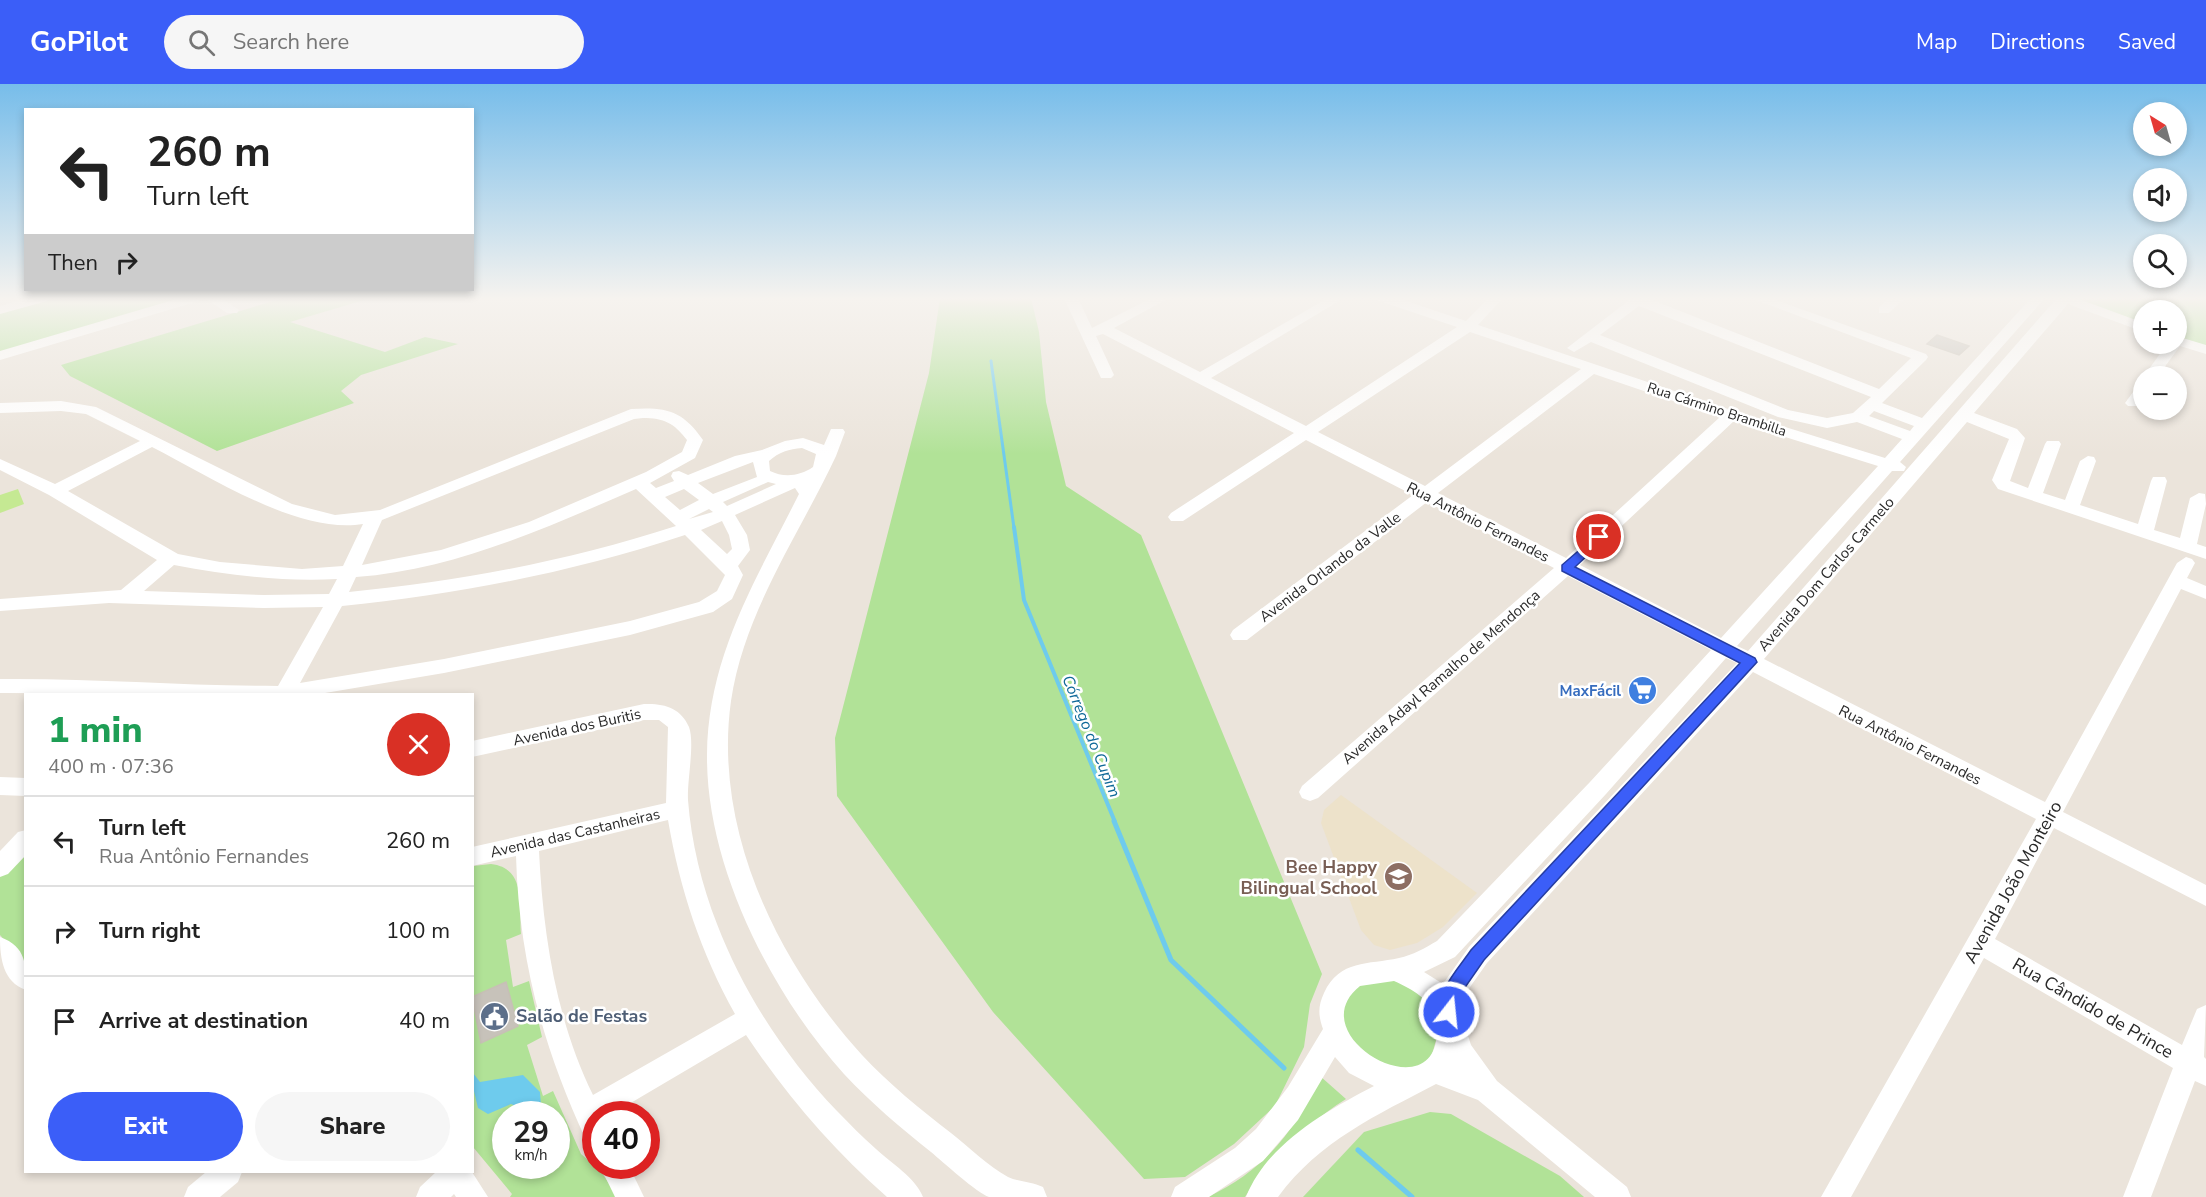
<!DOCTYPE html>
<meta charset="utf-8">
<style>
body{margin:0;font-family:"Nunito Sans",sans-serif;background:#f6f6f6;color:#222;height:100vh;display:flex;flex-direction:column;font-size:22px;white-space:nowrap}
*{box-sizing:border-box;margin:0}
p{font-size:20px;color:#767676}
.icon{flex:none;width:33px;height:33px;fill:none;stroke:currentColor;stroke-width:2;stroke-linecap:round;stroke-linejoin:round}
.map{position:relative;flex:1;overflow:hidden}
.sheet{position:absolute;left:24px;top:609px;width:450px;height:480px;display:flex;flex-direction:column;background:#fff;border-radius:0px;box-shadow:0 3px 9px #0003}
.sheet>*{flex:none}
.guide{position:absolute;left:24px;top:24px;width:450px;height:183px;border-radius:0px;box-shadow:0 3px 9px #0003;background:#fff;color:#222;overflow:hidden}
.needle{width:39px;rotate:323deg}
.tools{position:absolute;left:2133px;top:18px;display:grid;gap:12px}
.tools a{display:grid;place-items:center;width:54px;height:54px;border-radius:50%;background:#fff;box-shadow:0 3px 9px #0003;font-size:30px}
.speed{position:absolute;left:492px;top:1017px;display:flex;gap:12px;font-size:30px;font-weight:700;text-align:center}
.speed>*{display:grid;place-content:center;width:78px;height:78px;border-radius:50%;background:#fff;box-shadow:0 3px 9px #0003;line-height:1}
.speed small{font-size:15px;font-weight:400}
.speed .limit{border:9px solid #d22;background:#fff;color:#111}
.pin{position:absolute;display:grid;place-items:center;width:51px;height:51px;color:#fff;margin:-26px;border:3px solid #fff;border-radius:50%;box-shadow:0 2px 6px #0007}
.me{position:absolute;width:66px;margin:-33px;rotate:16deg;stroke-linejoin:round;filter:drop-shadow(0 0 4px #0008)}
.turn{display:flex;align-items:center;gap:21px;height:126px;padding:0 24px;font-size:27px}
.turn .icon{width:78px;height:78px;stroke-width:2.5}
.turn b{display:block;font-size:42px;line-height:51px}
.then{display:flex;align-items:center;height:57px;padding:0 24px;background:#0003;gap:12px;font-size:22px}
.round{display:grid;place-items:center;flex:none;width:63px;height:63px;border-radius:32px;background:#f6f6f6}
.head{display:flex;align-items:center;justify-content:space-between;height:102px;padding:0 24px}
h1{font-size:36px;font-weight:800;line-height:45px;color:#1e9e55}
.primary-button{display:flex;gap:12px;margin-top:auto;padding:12px 24px}
.primary-button a{flex:1;height:69px;border-radius:36px;background:#3b5ef8;color:#fff;font-size:24px;font-weight:800;line-height:69px;text-align:center}
.primary-button a+a{background:#f6f6f6;color:#222}
ul{padding:0;list-style:none}
li{display:flex;align-items:center;gap:18px;height:90px;padding:0 24px;border-top:2px solid #e0e0e0}
li div{flex:1}
li b{display:block;font-size:22px}
li em{font-style:normal}
header{display:flex;align-items:center;gap:36px;box-sizing:border-box;height:84px;padding:0 30px;background:#3b5ef8;color:#fff}
header strong{font-size:28px}
nav{display:flex;gap:33px;margin-inline-start:auto;font-size:21px}
.search{width:420px;height:54px;background:#f6f6f6;display:flex;align-items:center;gap:15px;box-sizing:border-box;padding:0 21px;border-radius:33px;color:#767676;font-size:22px}
.map>svg:first-child{display:block}
</style>
<header>
<strong>GoPilot</strong>
<div class="search"><svg class="icon" aria-label="search" viewBox="0 0 24 24"><circle cx="10" cy="10" r="6"/><path d="M15 15l6 6"/></svg>Search here</div>
<nav><a>Map</a><a>Directions</a><a>Saved</a></nav>
</header>
<div class="map">
<svg width="2206" height="1113" viewBox="0 0 2206 1113">
<rect width="100%" height="100%" fill="#ebe4db"/>
<polygon fill="#ede2ca" points="1341,711 1477,809 1443,843 1417,859 1390,866 1374,861 1361,846 1321,739 1324,726"/>
<g fill="#b1e297" fill-rule="evenodd">
<polygon points="50,214 181,214 0,269 0,229"/>
<polygon points="283,214 371,214 290,238 385,268 425,253 458,260 361,291 341,307 354,319 217,367 70,292 61,281"/>
<polygon points="940,214 1031,214 1039,248 1046,318 1066,402 1141,451 1322,890 1310,920 1304,963 1275,1022 1234,1060 1185,1093 1144,1095 993,928 837,712 835,654 929,289"/>
<polygon points="2080,214 2206,214 2206,263 2177,253 2176,226 2144,226 2143,242 2076,218"/>
<polygon points="25,762 25,880 0,851 0,791"/>
<path d="M 491,780 C 527,784 519,823 521,850 L 506,856 L 513,903 L 529,897 L 542,953 L 527,961 L 543,1012 L 553,1007 L 581,1070 L 600,1086 L 618,1113 L 510,1113 L 512,1110 L 473,1063 L 473,782 ZM 506,1030 L 556,1030 L 556,1082 L 506,1082 Z"/>
<path d="M 1390,894 C 1416,903 1428,914 1441,938 L 1430,978 C 1391,999 1379,984 1346,963 L 1338,921 L 1349,904 Z"/>
<path d="M 1320,992 L 1346,1015 C 1308,1039 1269,1075 1245,1113 L 1208,1113 C 1265,1086 1295,1047 1320,992 Z"/>
<polygon points="1430,1028 1451,1030 1560,1092 1584,1113 1303,1113 1364,1048"/>
</g>
<polygon fill="#c5e993" points="18,405 24,420 0,429 0,411"/>
<polygon fill="#6ecbed" points="473,989 480,998 523,991 540,1008 541,1022 535,1030 511,1020 488,1030 478,1024 473,1003"/>
<g fill="none" stroke-linecap="round" stroke-linejoin="round">
<polyline stroke="#6ecbed" stroke-width="3" points="991,277 1014,444"/>
<polyline stroke="#6ecbed" stroke-width="4" points="1014,443 1024,516 1115,738"/>
<g stroke="#6ecbed" stroke-width="5">
<polyline points="1114,737 1171,876 1284,984"/>
<polyline points="1358,1066 1412,1113"/>
</g>
</g>
<g fill="#c7c2ba" stroke="#c7c0b5" stroke-width="1.5">
<polygon points="1937,251 1969,262 1959,271 1927,260"/>
<polygon points="506,898 518,942 481,959 472,913"/>
</g>
<g fill="none" stroke-linecap="round" stroke-linejoin="round">
<g fill="#fff" fill-rule="evenodd">
<polygon points="28,214 49,214 47,217 0,230 0,222"/>
<polygon points="180,214 201,214 199,217 0,276 0,267"/>
<polygon points="205,214 221,214 239,226 237,229 227,229"/>
<path d="M 1064,214 L 1078,214 L 1092,244 L 1152,214 L 1169,214 L 1114,244 L 1200,288 L 1328,214 L 1344,214 L 1211,294 L 1306,342 L 1457,243 L 1379,217 L 1377,214 L 1397,214 L 1466,237 L 1489,214 L 1503,214 L 1478,241 L 1737,328 L 1885,374 L 1902,355 L 1857,338 L 1827,344 L 1778,333 L 1591,258 L 1574,268 L 1567,264 L 1632,214 L 1647,214 L 1879,305 L 1911,274 L 1751,214 L 1770,214 L 1926,270 L 1928,273 L 1926,276 L 1882,319 L 1922,334 L 2031,214 L 2045,214 L 1900,378 L 1906,383 L 1904,387 L 1892,387 L 1737,562 L 1748,567 L 2057,214 L 2076,214 L 2144,239 L 2144,248 L 2068,220 L 1974,329 L 2017,345 L 2025,354 L 2010,397 L 2028,404 L 2045,360 L 2047,357 L 2059,357 L 2061,360 L 2043,409 L 2065,416 L 2080,377 L 2088,372 L 2094,373 L 2096,377 L 2080,421 L 2138,440 L 2151,397 L 2153,393 L 2165,393 L 2167,397 L 2154,446 L 2180,454 L 2190,414 L 2199,409 L 2205,410 L 2206,420 L 2197,460 L 2206,463 L 2206,475 L 1998,405 L 1992,396 L 2009,355 L 1967,338 L 1764,575 L 2045,718 L 2177,479 L 2186,473 L 2192,475 L 2195,479 L 2187,494 L 2206,502 L 2206,515 L 2181,505 L 2063,728 L 2206,801 L 2206,822 L 2054,744 L 1995,855 L 2182,961 L 2197,925 L 2206,921 L 2204,973 L 2206,975 L 2206,1002 L 2195,997 L 2151,1113 L 2123,1113 L 2173,984 L 1984,874 L 1851,1113 L 1821,1113 L 2036,735 L 1753,588 L 1487,879 L 1463,913 L 1461,930 L 1471,961 L 1497,997 L 1627,1103 L 1631,1113 L 1595,1113 L 1478,1016 L 1436,1000 C 1377,1031 1319,1057 1278,1113 L 1246,1113 C 1267,1060 1326,1027 1374,1002 L 1349,989 L 1335,973 L 1298,1036 L 1263,1077 L 1209,1113 L 1171,1113 L 1175,1103 L 1235,1064 L 1256,1045 L 1288,1003 L 1323,945 C 1318,931 1318,922 1324,909 C 1340,875 1368,881 1399,874 C 1413,871 1425,864 1437,857 L 1590,698 L 1711,566 L 1568,492 L 1318,714 L 1310,717 L 1302,714 L 1299,708 L 1302,702 L 1554,484 L 1427,418 L 1247,556 L 1233,556 L 1230,551 L 1233,546 L 1413,411 L 1306,356 L 1183,437 L 1171,437 L 1168,433 L 1171,429 L 1294,349 L 1103,250 L 1096,252 L 1114,291 L 1111,294 L 1101,294 ZM 1639,222 L 1871,313 L 1853,329 L 1827,334 L 1788,326 L 1600,251 ZM 1470,248 L 1581,285 L 1425,402 L 1318,348 ZM 1594,290 L 1720,333 L 1566,474 L 1438,409 ZM 1874,327 L 1914,342 L 1910,347 L 1869,332 ZM 1734,337 L 1878,382 L 1721,554 L 1580,481 ZM 1726,574 L 1737,579 L 1469,863 L 1443,900 L 1424,888 L 1455,873 L 1606,710 ZM 1394,897 C 1416,907 1437,919 1437,945 C 1439,1031 1297,952 1360,902 Z"/>
<polygon points="1890,214 1905,214 1889,229 1879,229 1879,223"/>
<polygon points="2176,252 2206,261 2206,270 2180,262 2158,292 2144,292 2167,260 2176,260"/>
<polygon points="2144,299 2144,315 2138,322 2128,322 2125,319 2139,300"/>
<path d="M 61,317 L 96,323 L 292,420 L 335,431 L 380,426 L 631,325 C 666,323 682,326 703,356 L 695,374 L 650,399 L 656,404 L 674,397 L 671,392 L 673,388 L 679,387 L 688,391 L 735,372 L 762,366 L 785,357 L 803,354 L 824,361 L 831,345 L 843,345 L 845,348 L 836,372 C 799,451 744,528 731,617 C 713,745 777,878 862,971 C 889,1000 920,1025 951,1049 C 969,1063 988,1082 1008,1093 C 1019,1098 1032,1098 1043,1103 L 1047,1113 C 1033,1113 1001,1113 989,1113 C 977,1109 943,1078 931,1068 C 901,1044 871,1019 844,990 C 771,909 706,782 707,671 C 708,571 756,496 799,410 L 795,404 L 735,431 L 747,451 L 750,466 L 738,482 L 743,491 L 732,515 L 713,528 L 630,551 L 444,589 L 319,610 L 0,609 L 0,595 C 93,594 185,602 278,602 L 323,523 L 264,524 L 109,519 L 0,527 L 0,515 L 121,506 L 157,476 L 49,411 L 0,386 L 0,375 L 55,400 L 140,357 L 86,330 L 61,327 L 0,329 L 0,319 ZM 643,334 C 664,334 674,339 687,356 L 682,368 L 646,388 L 529,438 L 441,466 L 362,481 L 382,436 L 634,335 ZM 152,363 C 209,392 299,451 363,440 L 343,482 L 302,485 L 220,478 L 178,470 L 68,407 ZM 802,364 L 816,370 L 813,383 C 800,392 784,394 770,387 L 769,377 C 779,368 789,365 802,364 ZM 753,378 L 757,393 L 713,410 L 698,399 ZM 768,398 L 776,400 L 727,422 L 723,418 ZM 636,405 L 676,442 C 569,477 460,497 349,508 L 356,493 C 454,486 548,443 636,405 ZM 684,405 L 699,416 L 680,426 L 665,413 ZM 709,425 L 713,428 L 689,435 ZM 722,437 L 729,451 L 732,465 L 727,470 L 701,446 ZM 685,451 L 725,491 L 717,507 L 699,518 L 630,537 L 444,575 L 300,599 L 342,522 C 459,510 574,488 685,451 ZM 174,481 C 228,491 282,498 337,495 L 329,510 L 264,511 L 144,507 Z"/>
<path d="M 644,620 C 664,619 681,624 689,643 C 695,660 687,696 688,716 C 691,757 702,802 717,840 C 743,908 786,974 837,1027 C 850,1040 862,1053 876,1065 C 892,1080 915,1093 923,1113 L 887,1113 C 832,1065 787,1012 746,951 L 612,1030 L 596,1030 L 596,1059 L 586,1056 C 543,963 519,876 516,772 L 472,782 L 472,763 L 666,719 L 668,643 L 659,636 L 644,636 L 472,673 L 472,657 ZM 668,736 C 680,806 701,869 735,930 L 593,1011 C 556,936 543,850 539,767 Z"/>
<polygon points="0,693 26,694 26,712 0,711"/>
<polygon points="26,746 26,771 8,790 0,793 0,767 18,748"/>
<path d="M 0,853 C 27,863 26,881 26,906 C 3,898 0,874 0,853 Z"/>
<polygon points="600,1082 629,1082 644,1113 615,1113"/>
<polygon points="206,1088 242,1088 238,1098 220,1113 184,1113 188,1103"/>
<polygon points="436,1088 472,1088 488,1113 456,1113 454,1110 451,1113 416,1113 420,1103"/>
</g>
</g>
<linearGradient id="sky" x2="0" y2="1"><stop stop-color="#77bdea"/><stop offset="0.58" stop-color="#f6f3ef"/><stop offset="1" stop-color="#f6f3ef" stop-opacity="0"/></linearGradient>
<rect width="2206" height="370" fill="url(#sky)"/>
<path fill="#3b5ef8" stroke="#263da1" stroke-width="1.5" d="M 1599,449 L 1604,450 L 1604,456 L 1575,483 L 1755,574 L 1757,578 L 1484,876 L 1459,912 L 1455,934 L 1449,937 L 1442,934 C 1432,911 1459,884 1471,866 L 1740,579 L 1562,487 L 1562,481 Z"/>
<defs>
<symbol id="supermarket-disc" viewBox="-11 -11 22 22"><circle r="9.5" fill="#3f7fe0" stroke="#fff"/><path d="M-6-5.5h2.5l.6 2H6L4.5 2H-2.5L-4.4-4H-6ZM-1.5 3.2a1.3 1.3 0 1 0 .1 0ZM3 3.2a1.3 1.3 0 1 0 .1 0Z" fill="#fff"/></symbol>
<symbol id="school-disc" viewBox="-11 -11 22 22"><circle r="9.5" fill="#8d6e63" stroke="#fff"/><path d="M0-5L7-2L0 1L-7-2ZM-4 1L0 2.5L4 1V4Q0 6-4 4Z" fill="#fff"/></symbol>
<symbol id="civic-disc" viewBox="-11 -11 22 22"><circle r="9.5" fill="#5c6f8a" stroke="#fff"/><path d="M-.6-6.5H3V-4.5H.6V-3L4-1V1h2V6H-6V1h2V-1L-.6-3ZM-1.2 2.5V6h2.4V2.5Z" fill="#fff"/></symbol>
</defs>
<g fill-rule="evenodd">
<use href="#supermarket-disc" x="1626" y="590" width="33" height="33"/>
<use href="#school-disc" x="1382" y="776" width="33" height="33"/>
<use href="#civic-disc" x="478" y="916" width="33" height="33"/>
</g>
<g text-anchor="middle" stroke-width="5" stroke-linejoin="round" paint-order="stroke">
<g font-size="14" fill="#292929" stroke="#fff">
<text transform="translate(1717 325) rotate(18)" y="5">Rua Cármino Brambilla</text>
</g>
<g font-size="15" fill="#292929" stroke="#fff">
<text transform="translate(1478 438) rotate(27)" y="5">Rua Antônio Fernandes</text>
<text transform="translate(1330 483) rotate(-37)" y="5">Avenida Orlando da Valle</text>
<text transform="translate(1826 490) rotate(-49)" y="5">Avenida Dom Carlos Carmelo</text>
<text transform="translate(1441 593) rotate(-41)" y="5">Avenida Adayl Ramalho de Mendonça</text>
<text transform="translate(577 643) rotate(-12)" y="5">Avenida dos Buritis</text>
<text transform="translate(1910 661) rotate(27)" y="5">Rua Antônio Fernandes</text>
<text transform="translate(575 749) rotate(-13)" y="5">Avenida das Castanheiras</text>
</g>
<g font-size="15" font-weight="bold" fill="#366cbe" stroke="#fff" text-anchor="end">
<text x="1621" y="612">MaxFácil</text>
</g>
<g font-size="16" font-style="italic" fill="#0e6898" stroke="#fff">
<text transform="translate(1092 652) rotate(68)" y="6">Córrego do Cupim</text>
</g>
<g font-size="18" font-weight="bold" fill="#785e54" stroke="#fff" text-anchor="end">
<text x="1377" y="789">Bee Happy<tspan x="1377" dy="21">Bilingual School</tspan></text>
</g>
<g font-size="18" fill="#292929" stroke="#fff">
<text transform="translate(2013 798) rotate(-61)" y="6">Avenida João Monteiro</text>
<text transform="translate(2093 924) rotate(30)" y="6">Rua Cândido de Prince</text>
</g>
<g font-size="18" font-weight="bold" fill="#4e5e75" stroke="#fff" text-anchor="start">
<text x="516" y="938">Salão de Festas</text>
</g>
</g>
</svg>
<div class="tools">
<a><svg class="needle" viewBox="-14 -14 28 28"><path d="M0-13l5 13h-10z" fill="#e53935"/><path d="M0 13l5-13h-10z" fill="#767676"/></svg></a>
<a><svg class="icon" aria-label="sound" viewBox="0 0 24 24"><path d="M4 9h4l5-4v14l-5-4H4zM17 9q2 3 0 6"/></svg></a>
<a><svg class="icon" aria-label="search" viewBox="0 0 24 24"><circle cx="10" cy="10" r="6"/><path d="M15 15l6 6"/></svg></a>
<a>+</a>
<a>−</a>
</div>
<div class="speed"><div>29<small>km/h</small></div><div class="limit">40</div></div>
<div class="pin" style="left:1599px;top:453px;background:#d93025"><svg class="icon" aria-label="arrive" viewBox="0 0 24 24"><path d="M6 21V4h12l-3 4 3 4H6"/></svg></div>
<svg class="me" style="left:1449px;top:928px" viewBox="-20 -20 40 40"><circle r="17" fill="#3b5ef8" stroke="#fff" stroke-width="3"/><path d="M0-11L8 9 0 5-8 9z" fill="#fff"/></svg>
<div class="guide">
<div class="turn"><svg class="icon" aria-label="left" viewBox="0 0 24 24"><path d="M17 20v-9H6M10 6l-5 5 5 5"/></svg><div><b>260 m</b>Turn left</div></div>
<div class="then">Then<svg class="icon" aria-label="right" viewBox="0 0 24 24"><path d="M7 20v-9h11M14 6l5 5-5 5"/></svg></div>
</div>
<section class="sheet">
<div class="head"><div><h1>1 min</h1><p>400 m · 07:36</p></div><a class="round" style="background:#d93025;color:#fff"><svg class="icon" aria-label="close" viewBox="0 0 24 24"><path d="M6 6l12 12M18 6L6 18"/></svg></a></div>
<ul>
<li><svg class="icon" aria-label="left" viewBox="0 0 24 24"><path d="M17 20v-9H6M10 6l-5 5 5 5"/></svg><div><b>Turn left</b><p>Rua Antônio Fernandes</p></div><em>260 m</em></li>
<li><svg class="icon" aria-label="right" viewBox="0 0 24 24"><path d="M7 20v-9h11M14 6l5 5-5 5"/></svg><div><b>Turn right</b></div><em>100 m</em></li>
<li><svg class="icon" aria-label="arrive" viewBox="0 0 24 24"><path d="M6 21V4h12l-3 4 3 4H6"/></svg><div><b>Arrive at destination</b></div><em>40 m</em></li>
</ul>
<div class="primary-button"><a>Exit</a><a>Share</a></div>
</section>
</div>
